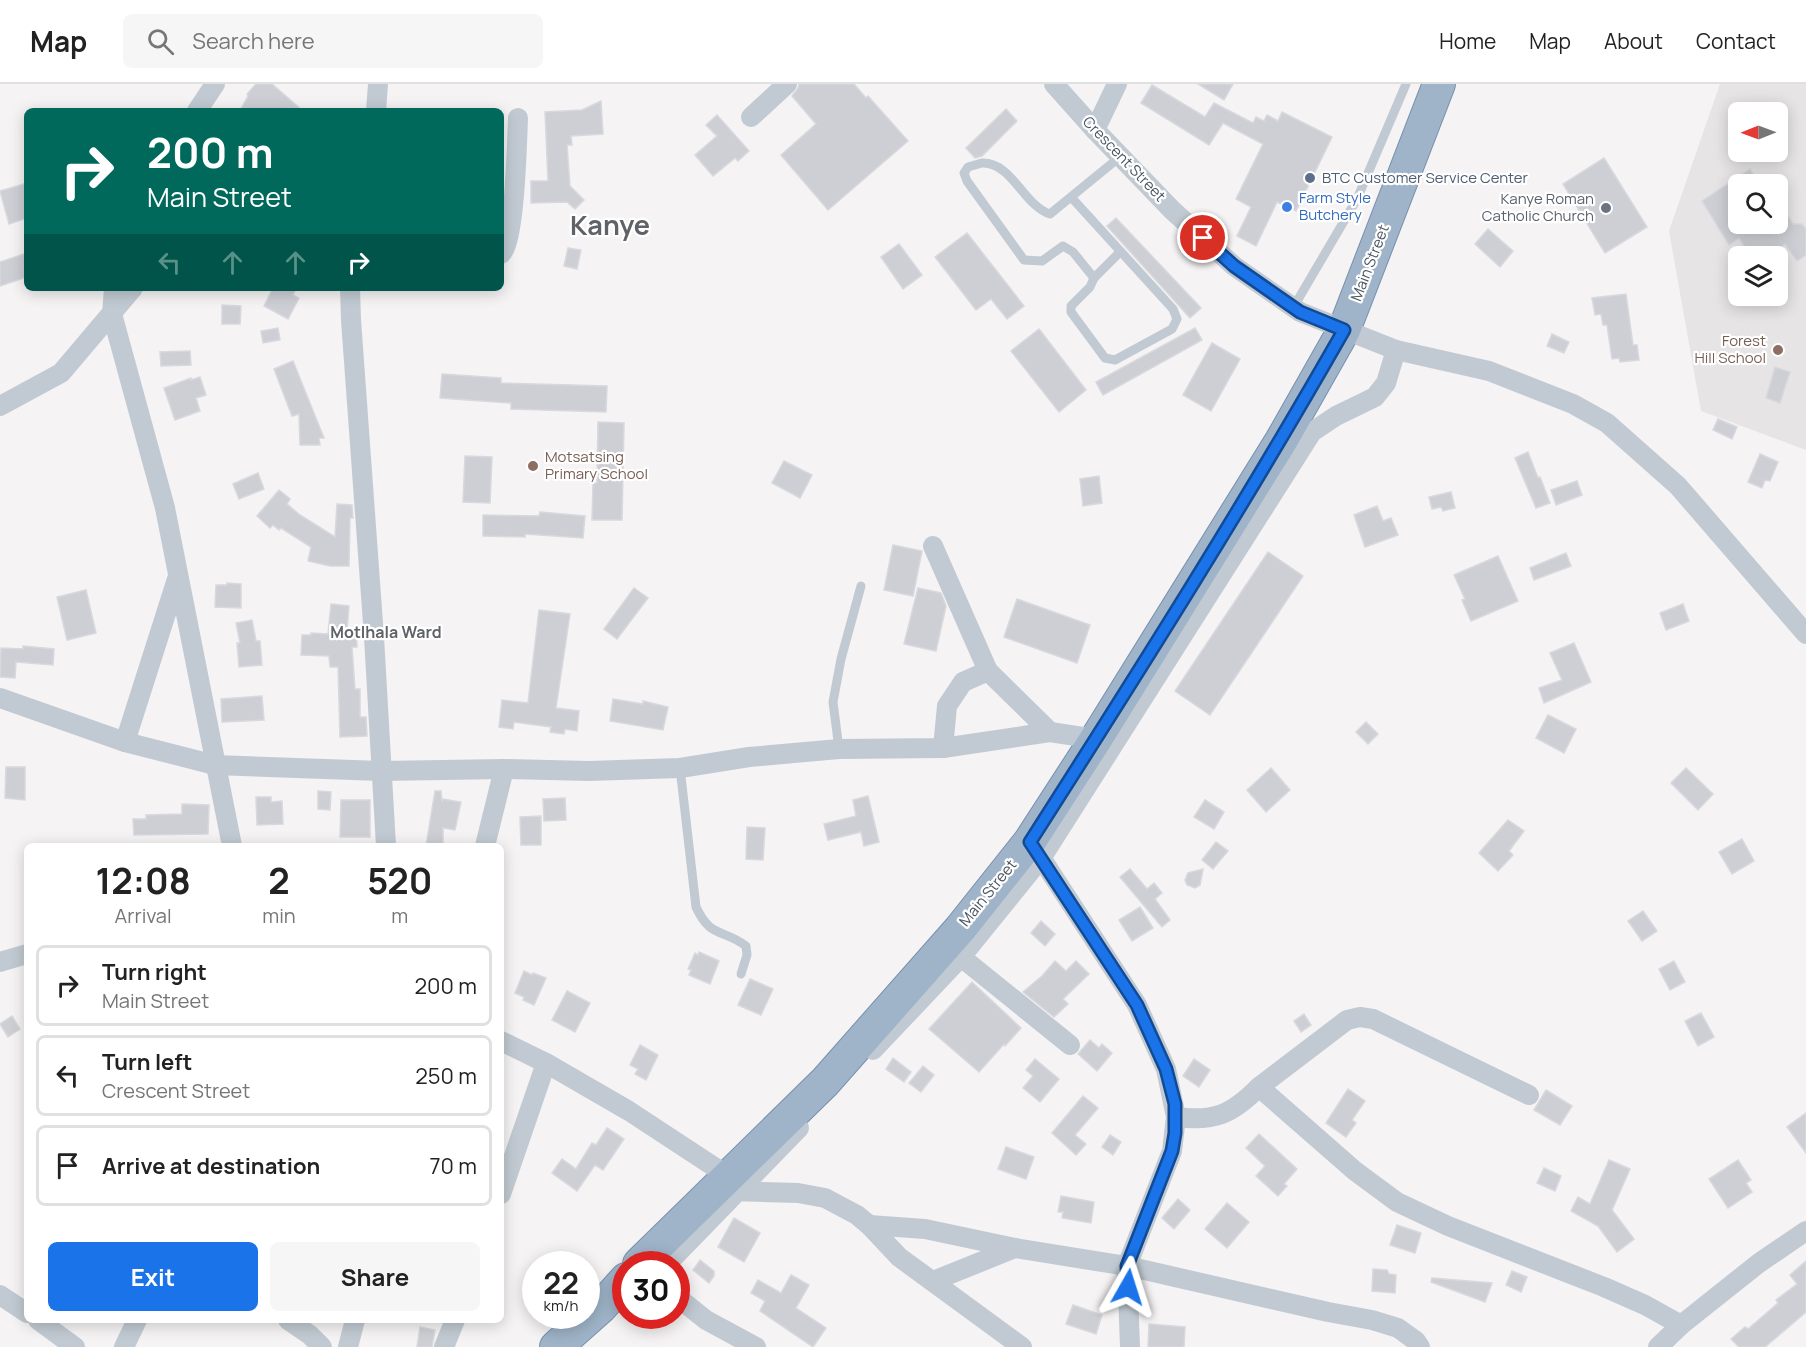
<!DOCTYPE html>
<style>
body{margin:0;font-family:Manrope,sans-serif;background:#f6f6f6;color:#222;height:100vh;display:flex;flex-direction:column;font-size:22px;white-space:nowrap}
*{box-sizing:border-box;margin:0}
p{font-size:20px;color:#767676}
.icon{flex:none;width:33px;height:33px;fill:none;stroke:currentColor;stroke-width:2;stroke-linecap:round;stroke-linejoin:round}
.map{position:relative;flex:1;overflow:hidden}
.side{position:absolute;left:24px;top:759px;width:480px;height:480px;display:flex;flex-direction:column;background:#fff;border-radius:9px;box-shadow:0 3px 15px #0003}
.side>*{flex:none}
.guide{position:absolute;left:24px;top:24px;width:480px;height:183px;border-radius:9px;box-shadow:0 3px 15px #0003;background:#00695c;color:#fff;overflow:hidden}
.needle{width:39px;rotate:269deg}
.fabs{position:absolute;left:1728px;top:18px;display:grid;gap:12px}
.fabs a{display:grid;place-items:center;width:60px;height:60px;border-radius:9px;background:#fff;box-shadow:0 3px 15px #0003;font-size:30px}
.speed{position:absolute;left:522px;top:1167px;display:flex;gap:12px;font-size:30px;font-weight:700;text-align:center}
.speed>*{display:grid;place-content:center;width:78px;height:78px;border-radius:50%;background:#fff;box-shadow:0 3px 15px #0003;line-height:1}
.speed small{font-size:15px;font-weight:400}
.speed .limit{border:9px solid #d22;background:#fff;color:#111}
.pin{position:absolute;display:grid;place-items:center;width:51px;height:51px;color:#fff;margin:-26px;border:3px solid #fff;border-radius:50%;box-shadow:0 2px 6px #0007}
.me{position:absolute;width:66px;margin:-33px;rotate:6deg;stroke-linejoin:round;filter:drop-shadow(0 0 4px #0008)}
.turn{display:flex;align-items:center;gap:21px;height:126px;padding:0 24px;font-size:27px}
.turn .icon{width:78px;height:78px;stroke-width:2.5}
.turn b{display:block;font-size:42px;line-height:51px}
.lanes{display:flex;align-items:center;height:57px;padding:0 24px;background:#0003;justify-content:center;gap:30px;direction:ltr}
.lanes .off{opacity:.35}
.eta{display:flex;justify-content:space-evenly;align-items:center;height:102px;text-align:center}
.eta b{font-size:36px;font-weight:700;line-height:42px}
.button{display:flex;gap:12px;margin-top:auto;padding:12px 24px}
.button a{flex:1;height:69px;border-radius:9px;background:#1a73e8;color:#fff;font-size:24px;font-weight:700;line-height:69px;text-align:center}
.button a+a{background:#f6f6f6;color:#222}
ul{padding:0;list-style:none}
li{display:flex;align-items:center;gap:18px;height:81px;margin:0 12px 9px;padding:0 12px;border:3px solid #e0e0e0;border-radius:9px}
li div{flex:1}
li b{display:block;font-size:22px}
li em{font-style:normal}
header{display:flex;align-items:center;gap:36px;box-sizing:border-box;height:84px;padding:0 30px;background:#fff;border-bottom:2px solid #e0e0e0}
header strong{font-size:28px}
nav{display:flex;gap:33px;margin-inline-start:auto;font-size:21px}
.search{width:420px;height:54px;background:#f6f6f6;display:flex;align-items:center;gap:15px;box-sizing:border-box;padding:0 21px;border-radius:9px;color:#767676;font-size:22px}
.map>svg:first-child{display:block}
</style>
<header>
<strong>Map</strong>
<div class="search"><svg class="icon" aria-label="search" viewBox="0 0 24 24"><circle cx="10" cy="10" r="6"/><path d="M15 15l6 6"/></svg>Search here</div>
<nav><a>Home</a><a>Map</a><a>About</a><a>Contact</a></nav>
</header>
<div class="map">
<svg width="1806" height="1263" viewBox="0 0 1806 1263">
<rect width="100%" height="100%" fill="#f5f3f3"/>
<path fill="#e6e4e5" fill-rule="evenodd" d="M 1720,0 L 1806,0 L 1806,366 L 1701,327 L 1669,147 ZM 1738,28 L 1778,28 L 1778,68 L 1738,68 ZM 1738,100 L 1778,100 L 1778,140 L 1738,140 ZM 1738,172 L 1778,172 L 1778,212 L 1738,212 Z"/>
<g fill="#cdcfd5" stroke="#d7d9de" stroke-width="1.5">
<polygon points="256,0 272,0 303,27 240,27 248,12 247,10"/>
<polygon points="799,0 854,0 866,14 868,12 908,57 828,126 781,71 816,40 792,12 798,4"/>
<polygon points="1198,0 1233,0 1224,16"/>
<polygon points="1152,1 1205,33 1214,19 1253,39 1256,33 1264,37 1267,31 1278,37 1282,28 1332,53 1296,127 1277,118 1256,162 1237,152 1251,123 1236,115 1263,60 1223,39 1209,61 1141,19"/>
<polygon points="601,17 603,50 571,52 572,61 567,61 570,102 584,116 575,125 567,118 531,119 531,97 548,97 545,28 582,26"/>
<polygon points="1006,25 1017,37 982,72 975,74 966,64"/>
<polygon points="717,31 749,67 738,77 735,74 713,92 695,71 717,52 706,41"/>
<polygon points="1604,74 1647,143 1605,169 1563,100"/>
<polygon points="1750,85 1759,100 1738,100 1738,140 1778,140 1778,116 1793,140 1802,140 1806,145 1806,171 1797,177 1785,160 1766,172 1751,172 1739,154 1729,161 1702,117"/>
<polygon points="27,99 27,134 9,140 0,107"/>
<polygon points="1116,134 1201,224 1190,234 1107,142"/>
<polygon points="1488,145 1513,167 1500,183 1475,160"/>
<polygon points="967,149 1024,222 1007,235 991,215 976,226 935,173"/>
<polygon points="899,160 922,191 903,205 881,173"/>
<polygon points="568,164 581,166 577,185 564,182"/>
<polygon points="27,169 27,193 0,202 0,178"/>
<polygon points="273,204 296,204 293,211 299,214 288,235 264,222"/>
<polygon points="1626,210 1633,261 1637,261 1639,276 1620,278 1619,274 1612,275 1607,241 1603,241 1601,230 1595,231 1592,214"/>
<polygon points="222,221 241,222 240,240 222,240"/>
<polygon points="278,244 280,256 263,259 261,247"/>
<polygon points="1195,244 1202,256 1103,311 1096,298"/>
<polygon points="1039,245 1086,306 1059,328 1011,267"/>
<polygon points="1552,250 1569,258 1564,269 1547,262"/>
<polygon points="1212,259 1240,275 1211,327 1183,311"/>
<polygon points="190,267 191,281 161,282 160,268"/>
<polygon points="293,277 324,354 319,354 320,361 300,361 299,330 292,332 274,285"/>
<polygon points="1775,283 1790,288 1780,319 1766,314"/>
<polygon points="442,290 501,294 501,299 607,302 606,328 511,325 511,319 440,314"/>
<polygon points="200,293 206,311 196,314 200,327 175,336 164,304 191,294 191,296"/>
<polygon points="1718,335 1737,343 1732,355 1713,346"/>
<polygon points="598,338 624,339 622,436 592,436 593,399 597,399"/>
<polygon points="1528,368 1538,394 1540,393 1550,419 1536,424 1515,374"/>
<polygon points="1760,370 1778,378 1770,397 1765,396 1762,404 1748,398"/>
<polygon points="465,372 492,373 490,419 463,418"/>
<polygon points="784,377 812,391 800,414 772,399"/>
<polygon points="258,389 264,405 239,415 233,400"/>
<polygon points="1099,392 1102,419 1083,422 1080,395"/>
<polygon points="1577,397 1582,411 1556,421 1551,406"/>
<polygon points="279,406 290,415 287,420 300,431 335,453 337,420 352,421 353,434 350,434 349,482 330,482 308,477 311,463 281,444 279,446 273,441 270,444 257,432"/>
<polygon points="1451,408 1455,424 1443,427 1441,423 1432,425 1429,413"/>
<polygon points="1377,422 1383,437 1391,434 1398,451 1365,463 1354,431"/>
<polygon points="540,428 585,432 583,454 525,450 525,453 483,452 483,431 539,432"/>
<polygon points="893,461 922,467 913,512 884,506"/>
<polygon points="1268,468 1303,492 1210,631 1175,607"/>
<polygon points="1566,469 1571,482 1534,496 1530,484"/>
<polygon points="1498,472 1518,517 1471,537 1462,516 1465,515 1454,491"/>
<polygon points="227,499 241,500 241,524 215,523 216,501 227,501"/>
<polygon points="634,504 648,514 617,555 604,545"/>
<polygon points="918,504 941,509 946,522 936,567 904,560"/>
<polygon points="86,506 96,549 67,556 57,513"/>
<polygon points="1017,515 1090,541 1077,579 1004,553"/>
<polygon points="331,520 349,522 347,548 356,547 357,563 352,563 355,605 360,605 360,633 366,633 367,652 340,653 338,583 330,583 329,572 301,571 302,551 311,551 311,549 328,550"/>
<polygon points="1683,520 1689,537 1666,546 1660,529"/>
<polygon points="539,526 570,530 556,624 579,627 577,647 565,645 564,650 550,648 551,643 514,638 513,645 499,643 502,616 528,619"/>
<polygon points="252,536 256,557 260,557 262,581 239,583 237,559 240,559 236,539"/>
<polygon points="1574,559 1591,598 1544,619 1539,604 1562,596 1550,569"/>
<polygon points="23,562 54,565 53,581 16,578 15,594 0,593 1,564 23,565"/>
<polygon points="262,612 264,636 222,638 221,615"/>
<polygon points="613,615 643,620 643,617 668,623 663,646 610,637"/>
<polygon points="1548,631 1576,645 1564,669 1536,654"/>
<polygon points="1366,638 1378,650 1368,660 1356,648"/>
<polygon points="6,683 25,683 25,716 5,714"/>
<polygon points="1271,684 1290,706 1266,728 1247,706"/>
<polygon points="1686,684 1713,710 1698,726 1671,699"/>
<polygon points="318,707 331,708 330,726 318,725"/>
<polygon points="435,707 441,707 442,718 442,715 461,718 455,746 443,744 443,762 426,762"/>
<polygon points="868,712 879,758 864,762 861,748 828,756 824,740 856,732 853,716"/>
<polygon points="256,713 271,713 271,718 282,717 283,740 257,741"/>
<polygon points="565,714 566,736 544,737 543,715"/>
<polygon points="341,716 370,716 370,753 340,753"/>
<polygon points="1205,716 1224,728 1214,745 1194,733"/>
<polygon points="182,720 209,721 208,750 134,751 133,735 146,735 146,731 182,730"/>
<polygon points="541,732 541,761 521,761 520,733"/>
<polygon points="1508,736 1524,747 1509,767 1513,771 1498,787 1479,769"/>
<polygon points="747,743 765,744 763,776 746,775"/>
<polygon points="1742,755 1754,777 1732,790 1719,768"/>
<polygon points="1216,758 1228,767 1213,785 1202,776"/>
<polygon points="1130,785 1147,805 1154,799 1162,809 1155,815 1170,836 1162,843 1120,793"/>
<polygon points="1203,785 1200,801 1195,804 1187,801 1185,796 1188,789"/>
<polygon points="1140,823 1153,844 1132,857 1119,836"/>
<polygon points="1643,827 1657,847 1642,857 1628,837"/>
<polygon points="1041,837 1055,850 1045,862 1031,849"/>
<polygon points="699,868 719,877 710,900 689,891 691,886 688,885 695,869 698,871"/>
<polygon points="1055,877 1066,887 1076,877 1089,890 1063,915 1068,920 1054,933 1023,908 1042,892"/>
<polygon points="1674,877 1685,898 1670,906 1659,885"/>
<polygon points="524,887 532,891 533,889 546,894 534,921 523,916 524,913 515,909"/>
<polygon points="750,895 773,905 761,931 738,921"/>
<polygon points="972,898 1021,944 1005,962 1004,960 979,988 929,945"/>
<polygon points="567,907 590,919 575,948 552,936"/>
<polygon points="1701,929 1714,953 1698,962 1685,937"/>
<polygon points="1304,930 1311,941 1301,948 1294,937"/>
<polygon points="12,932 20,945 8,953 0,940"/>
<polygon points="1090,956 1099,964 1102,960 1112,969 1097,987 1078,970"/>
<polygon points="640,961 658,971 646,996 635,990 638,985 630,981"/>
<polygon points="893,974 911,988 904,998 886,985"/>
<polygon points="1035,975 1059,995 1040,1018 1023,1004 1033,992 1026,986"/>
<polygon points="1194,975 1210,986 1199,1003 1183,992"/>
<polygon points="923,982 934,991 921,1008 909,999"/>
<polygon points="1348,1005 1365,1017 1352,1036 1356,1039 1346,1053 1326,1039"/>
<polygon points="1546,1006 1572,1022 1560,1041 1534,1026"/>
<polygon points="1083,1012 1098,1024 1075,1051 1086,1060 1076,1071 1052,1049"/>
<polygon points="1806,1029 1806,1069 1787,1043"/>
<polygon points="607,1044 624,1055 603,1086 595,1081 577,1107 552,1089 562,1075 576,1085 592,1059 596,1061"/>
<polygon points="1259,1050 1297,1085 1284,1100 1287,1102 1278,1112 1256,1092 1265,1082 1246,1064"/>
<polygon points="1110,1051 1121,1058 1113,1071 1102,1063"/>
<polygon points="1006,1063 1034,1073 1026,1095 998,1085"/>
<polygon points="1609,1076 1630,1085 1612,1126 1634,1155 1617,1168 1598,1142 1571,1127 1578,1113 1590,1120"/>
<polygon points="1738,1076 1751,1096 1746,1099 1752,1108 1728,1124 1709,1095"/>
<polygon points="1544,1084 1561,1092 1555,1107 1537,1099"/>
<polygon points="1061,1112 1094,1118 1091,1139 1062,1134 1063,1128 1058,1128"/>
<polygon points="1178,1115 1190,1126 1174,1145 1162,1134"/>
<polygon points="1227,1119 1249,1138 1227,1164 1205,1145"/>
<polygon points="734,1134 760,1149 744,1178 718,1163"/>
<polygon points="1397,1141 1421,1149 1415,1169 1390,1161"/>
<polygon points="700,1176 714,1187 714,1192 709,1199 693,1186"/>
<polygon points="1806,1177 1806,1228 1765,1263 1739,1263 1731,1255 1745,1243 1748,1245 1778,1219 1776,1216 1797,1200 1790,1191"/>
<polygon points="1373,1185 1387,1186 1389,1190 1396,1191 1395,1209 1372,1207"/>
<polygon points="1512,1187 1527,1193 1521,1208 1506,1201"/>
<polygon points="791,1191 809,1201 796,1224 826,1244 813,1263 760,1227 765,1217 751,1209 758,1196 781,1209"/>
<polygon points="1432,1194 1492,1199 1485,1218 1431,1198"/>
<polygon points="1073,1221 1102,1231 1096,1250 1066,1240"/>
<polygon points="1149,1240 1185,1243 1184,1263 1148,1263"/>
<polygon points="420,1243 435,1246 432,1263 417,1263"/>
</g>
<g fill="none" stroke-linecap="round" stroke-linejoin="round">
<defs>
<g id="trunk">
<polyline points="639,1180 825,998 960,845 1030,757 1096,655 1281,357 1344,246 1439,0"/>
<polyline points="556,1263 601,1223 626,1195"/>
</g>
</defs>
<use href="#trunk" stroke="#7690ad" stroke-width="34"/>
<g stroke="#c1cad2" stroke-width="9">
<path d="M 1071,113 L 1173,225 L 1177,235 L 1172,245 L 1115,276 L 1105,274 L 1071,228 L 1071,222 L 1090,203 L 1094,194 L 1073,168 L 1063,162 L 1042,177 L 1024,176 L 967,97 L 964,89 L 968,83 C 972,82 978,80 982,79 C 1012,78 1024,122 1050,130 L 1121,72"/>
<polyline points="1094,194 1120,168"/>
<polyline points="1293,224 1357,115 1406,0"/>
<polyline points="839,665 833,618 841,575 861,502"/>
<path d="M 680,684 L 696,823 C 711,855 722,844 746,862 L 747,871 L 741,890"/>
</g>
<g stroke="#c1cad2" stroke-width="20">
<polyline points="1054,0 1095,46 1172,126 1234,182 1300,228 1396,266 1489,287 1573,320 1607,339 1678,402 1806,550"/>
<polyline points="197,27 215,0"/>
<polyline points="376,27 378,0"/>
<polyline points="751,33 787,0"/>
<polyline points="1095,46 1117,0"/>
<path d="M 501,170 C 515,159 517,56 518,34"/>
<polyline points="114,204 112,230 165,424 232,762"/>
<polyline points="350,204 351,236 374,553 386,762"/>
<polyline points="0,322 61,289 133,204"/>
<polyline points="933,462 988,587 1050,648"/>
<polyline points="0,614 125,658 215,681 381,687 504,685 589,687 680,684 749,673 839,665 943,664 1050,648 1096,655"/>
<polyline points="125,658 177,495"/>
<polyline points="943,664 947,622 963,598 988,587"/>
<polyline points="485,762 504,685"/>
<polyline points="1034,763 1137,921 1166,985 1176,1033 1172,1067 1127,1182 1130,1263"/>
<polyline points="961,873 1070,961"/>
<polyline points="0,878 27,870"/>
<polyline points="501,957 546,979 629,1027 728,1092"/>
<polyline points="873,966 961,873 1042,773 1312,348 1336,332 1375,313 1386,299 1396,266"/>
<polyline points="1259,1003 1347,936 1360,933 1373,935 1529,1011"/>
<path d="M 1176,1033 C 1215,1038 1232,1030 1259,1003 L 1355,1087 L 1397,1118 L 1448,1142 L 1604,1203 L 1645,1221 L 1681,1241"/>
<polyline points="732,1107 798,1109 825,1114 857,1131 869,1141 899,1173 1022,1263"/>
<polyline points="501,1110 546,979"/>
<polyline points="869,1141 925,1145 1015,1164 1127,1182 1328,1228 1372,1236 1398,1244 1416,1257 1420,1263"/>
<polyline points="667,1180 799,1044"/>
<polyline points="933,1197 1015,1164"/>
<polyline points="0,1211 27,1229"/>
<polyline points="676,1212 706,1236 756,1263"/>
<polyline points="38,1236 75,1263"/>
<polyline points="288,1236 310,1251 322,1263"/>
<polyline points="124,1263 137,1236"/>
<polyline points="348,1263 355,1236"/>
<polyline points="444,1263 455,1236"/>
<polyline points="1658,1263 1681,1241 1759,1179 1806,1147"/>
</g>
<use href="#trunk" stroke="#9fb4c9" stroke-width="32"/>
</g>
<g fill="none" stroke-linecap="round" stroke-linejoin="round">
<defs>
<path id="route" d="M 1128,1203 L 1127,1182 L 1172,1067 L 1175,1049 L 1175,1020 L 1166,985 L 1137,921 L 1030,758 C 1138,589 1245,420 1344,246 L 1300,228 L 1234,182 L 1203,154"/>
</defs>
<use href="#route" stroke="#114b97" stroke-width="15"/>
<use href="#route" stroke="#1a73e8" stroke-width="10"/>
</g>
<circle fill="#5c6f8a" stroke="#fff" stroke-width="2" cx="1310" cy="94" r="6"/>
<circle fill="#3f7fe0" stroke="#fff" stroke-width="2" cx="1287" cy="123" r="6"/>
<circle fill="#6b7280" stroke="#fff" stroke-width="2" cx="1606" cy="124" r="6"/>
<g fill="#8d6e63" stroke="#fff" stroke-width="2">
<circle cx="1778" cy="266" r="6"/>
<circle cx="533" cy="382" r="6"/>
</g>
<g text-anchor="middle" stroke-width="4.5" stroke-linejoin="round" paint-order="stroke">
<g font-size="15" fill="#4a5661" stroke="#fff">
<text transform="translate(1124 75) rotate(46)" y="5">Crescent Street</text>
<text transform="translate(1370 179) rotate(-69)" y="5">Main Street</text>
<text transform="translate(988 809) rotate(-51)" y="5">Main Street</text>
</g>
<g font-size="15" fill="#4e5e75" stroke="#fff" text-anchor="start">
<text x="1322" y="99">BTC Customer Service Center</text>
</g>
<g font-size="15" fill="#366cbe" stroke="#fff" text-anchor="start">
<text x="1299" y="119">Farm Style<tspan x="1299" dy="17">Butchery</tspan></text>
</g>
<g font-size="15" fill="#5b616d" stroke="#fff" text-anchor="end">
<text x="1594" y="120">Kanye Roman<tspan x="1594" dy="17">Catholic Church</tspan></text>
</g>
<g font-size="15" fill="#785e54" stroke="#fff" text-anchor="end">
<text x="1766" y="262">Forest<tspan x="1766" dy="17">Hill School</tspan></text>
<text x="545" y="378" text-anchor="start">Motsatsing<tspan x="545" dy="17">Primary School</tspan></text>
</g>
<g font-size="16" font-weight="bold" fill="#5f6368" stroke="#fff">
<text x="386" y="554">Motlhala Ward</text>
</g>
<g font-size="27" font-weight="bold" fill="#5f6368" stroke="#fff">
<text x="610" y="151">Kanye</text>
</g>
</g>
</svg>
<div class="fabs">
<a><svg class="needle" viewBox="-14 -14 28 28"><path d="M0-13l5 13h-10z" fill="#e53935"/><path d="M0 13l5-13h-10z" fill="#767676"/></svg></a>
<a><svg class="icon" aria-label="search" viewBox="0 0 24 24"><circle cx="10" cy="10" r="6"/><path d="M15 15l6 6"/></svg></a>
<a><svg class="icon" aria-label="layers" viewBox="0 0 24 24"><path d="M12 4l9 5-9 5-9-5zM3 14l9 5 9-5"/></svg></a>
</div>
<div class="speed"><div>22<small>km/h</small></div><div class="limit">30</div></div>
<div class="pin" style="left:1203px;top:154px;background:#d93025"><svg class="icon" aria-label="arrive" viewBox="0 0 24 24"><path d="M6 21V4h12l-3 4 3 4H6"/></svg></div>
<svg class="me" style="left:1128px;top:1203px" viewBox="-20 -20 40 40"><path d="M0-17L14 15 0 8-14 15z" fill="#1a73e8" stroke="#fff" stroke-width="4"/></svg>
<div class="guide">
<div class="turn"><svg class="icon" aria-label="right" viewBox="0 0 24 24"><path d="M7 20v-9h11M14 6l5 5-5 5"/></svg><div><b>200 m</b>Main Street</div></div>
<div class="lanes"><svg class="icon off" aria-label="left" viewBox="0 0 24 24"><path d="M17 20v-9H6M10 6l-5 5 5 5"/></svg><svg class="icon off" aria-label="ahead" viewBox="0 0 24 24"><path d="M12 20V5M6 11l6-6 6 6"/></svg><svg class="icon off" aria-label="ahead" viewBox="0 0 24 24"><path d="M12 20V5M6 11l6-6 6 6"/></svg><svg class="icon" aria-label="right" viewBox="0 0 24 24"><path d="M7 20v-9h11M14 6l5 5-5 5"/></svg></div>
</div>
<section class="side">
<div class="eta">
<div><b>12:08</b><p>Arrival</p></div>
<div><b>2</b><p>min</p></div>
<div><b>520</b><p>m</p></div>
</div>
<ul>
<li><svg class="icon" aria-label="right" viewBox="0 0 24 24"><path d="M7 20v-9h11M14 6l5 5-5 5"/></svg><div><b>Turn right</b><p>Main Street</p></div><em>200 m</em></li>
<li><svg class="icon" aria-label="left" viewBox="0 0 24 24"><path d="M17 20v-9H6M10 6l-5 5 5 5"/></svg><div><b>Turn left</b><p>Crescent Street</p></div><em>250 m</em></li>
<li><svg class="icon" aria-label="arrive" viewBox="0 0 24 24"><path d="M6 21V4h12l-3 4 3 4H6"/></svg><div><b>Arrive at destination</b></div><em>70 m</em></li>
</ul>
<div class="button"><a>Exit</a><a>Share</a></div>
</section>
</div>
